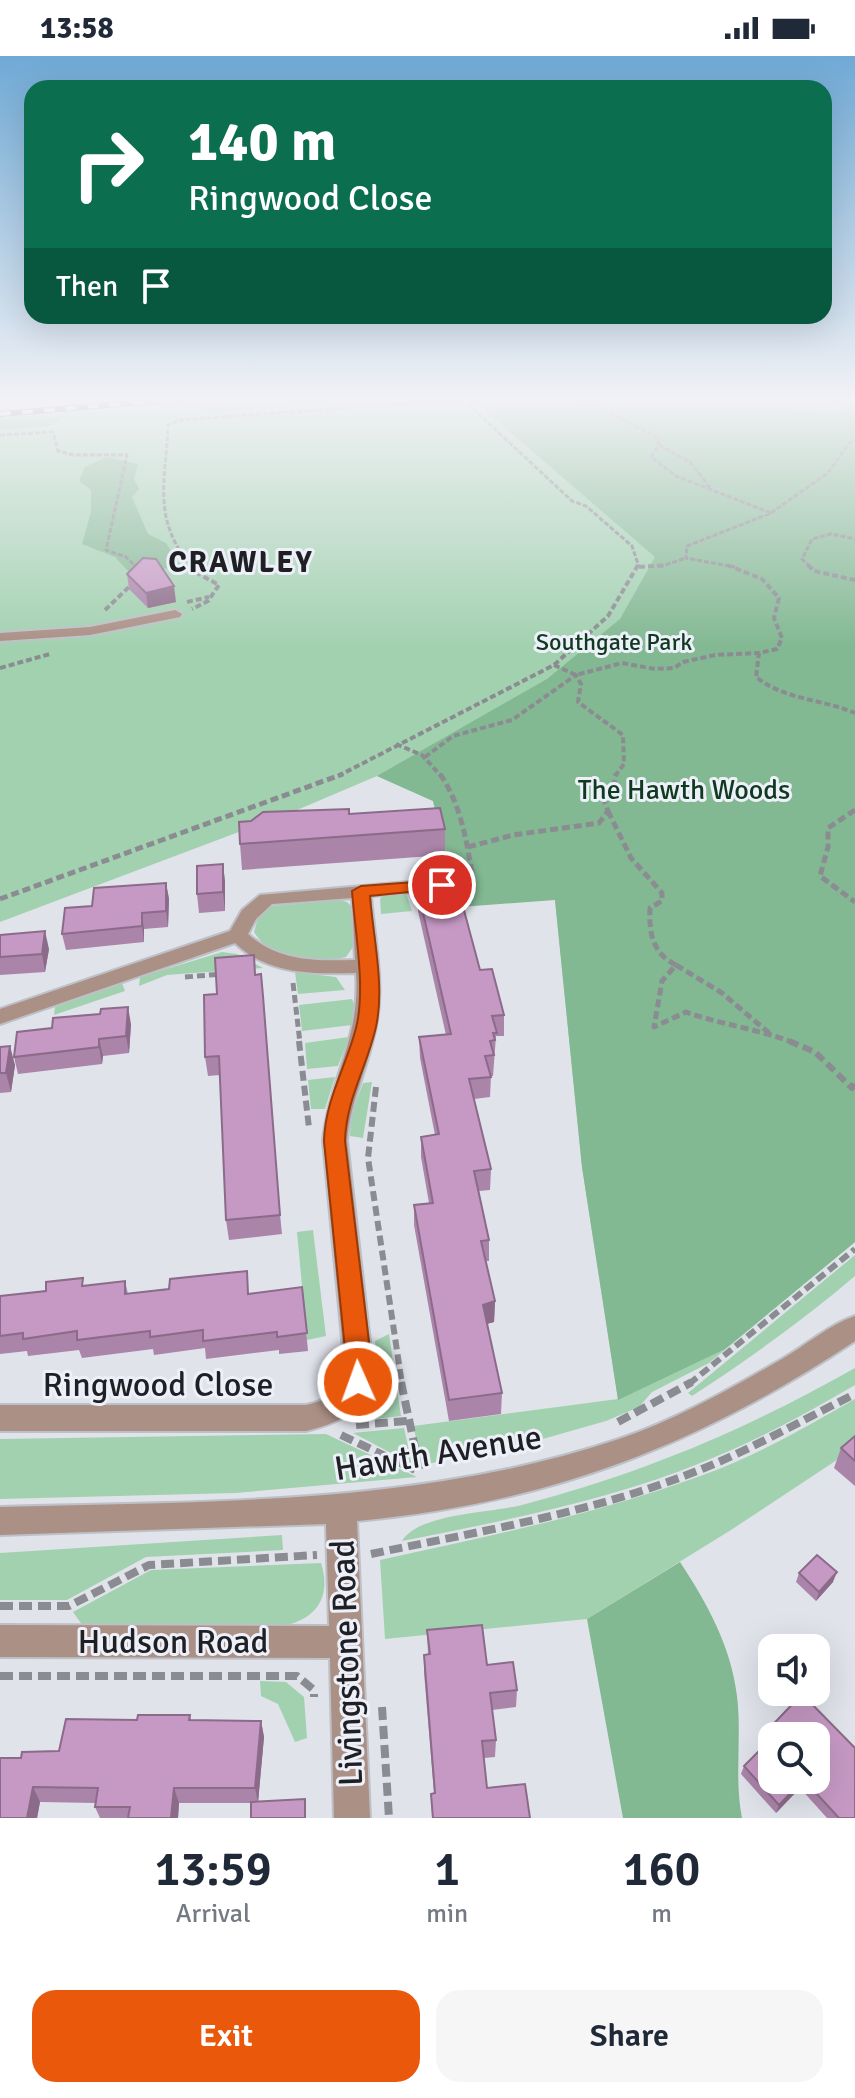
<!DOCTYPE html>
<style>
body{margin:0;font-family:Signika,sans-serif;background:#f6f6f7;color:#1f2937;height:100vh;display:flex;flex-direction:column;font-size:30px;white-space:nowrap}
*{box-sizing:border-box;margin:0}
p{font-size:26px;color:#747a83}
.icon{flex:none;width:44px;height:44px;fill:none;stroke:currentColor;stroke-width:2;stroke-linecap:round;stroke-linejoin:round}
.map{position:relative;height:1762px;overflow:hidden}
.panel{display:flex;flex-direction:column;background:#fff;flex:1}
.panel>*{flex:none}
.guide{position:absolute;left:24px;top:24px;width:808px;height:244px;border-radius:24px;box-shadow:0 8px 32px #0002;background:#0b6e4f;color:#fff;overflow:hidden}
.controls{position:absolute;left:758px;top:1578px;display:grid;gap:16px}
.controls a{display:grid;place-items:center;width:72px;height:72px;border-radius:16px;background:#fff;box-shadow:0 8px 32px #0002;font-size:40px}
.pin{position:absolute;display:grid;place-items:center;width:68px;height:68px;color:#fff;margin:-34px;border:4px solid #fff;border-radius:50%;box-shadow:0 2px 8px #0007}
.me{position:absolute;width:88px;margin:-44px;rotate:358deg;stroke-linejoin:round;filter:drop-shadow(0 0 6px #0008)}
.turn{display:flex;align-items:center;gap:28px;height:168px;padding:0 32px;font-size:36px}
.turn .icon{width:104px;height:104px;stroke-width:2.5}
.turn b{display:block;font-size:56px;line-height:68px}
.then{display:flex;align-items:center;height:76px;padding:0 32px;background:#0003;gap:16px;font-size:30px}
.eta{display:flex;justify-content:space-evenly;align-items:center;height:136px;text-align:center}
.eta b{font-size:48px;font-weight:600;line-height:56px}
.primary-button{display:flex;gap:16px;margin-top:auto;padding:16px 32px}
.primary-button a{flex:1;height:92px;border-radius:24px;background:#ea580c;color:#fff;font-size:32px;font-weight:600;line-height:92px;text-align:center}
.primary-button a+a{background:#f6f6f7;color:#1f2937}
.status{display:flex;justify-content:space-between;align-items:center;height:56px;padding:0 40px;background:#fff;direction:ltr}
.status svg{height:22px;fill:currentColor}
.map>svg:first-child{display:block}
</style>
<div class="status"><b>13:58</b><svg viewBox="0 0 49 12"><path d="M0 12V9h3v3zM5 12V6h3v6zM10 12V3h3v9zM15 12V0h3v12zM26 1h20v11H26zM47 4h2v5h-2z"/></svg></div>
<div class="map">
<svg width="855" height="1762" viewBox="0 0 855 1762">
<rect width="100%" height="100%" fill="#e1e3eb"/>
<g fill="#a2d1b0">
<polygon points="204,345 855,345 855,1186 709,1307 652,1336 639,1351 606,1365 532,1386 423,1409 413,1370 618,1343 582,1111 555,844 445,799 433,745 377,720 297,754 0,866 0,361"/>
<polygon points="406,837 412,855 381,858 380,843 383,839"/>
<path d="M 339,844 L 347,846 L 352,851 L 353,891 L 346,901 C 314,908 272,906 254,876 L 259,858 L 273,850 Z"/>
<polygon points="222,896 237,898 263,912 167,919 139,930 140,921"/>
<polygon points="295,916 336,921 345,934 298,938"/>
<polygon points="122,927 125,935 54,959 55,951"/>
<polygon points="352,943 356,953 352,969 302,975 299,949"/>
<polygon points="349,981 338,1010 307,1013 305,987"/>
<polygon points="335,1021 325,1053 311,1053 308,1024"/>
<polygon points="372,1026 363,1082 350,1080 351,1060 363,1027"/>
<polygon points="313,1174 326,1280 307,1284 297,1176"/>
<path d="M 855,1199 L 855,1220 C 803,1264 749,1303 692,1340 L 688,1337 Z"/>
<path d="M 389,1278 L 401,1360 L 360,1365 C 388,1346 378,1313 375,1285 Z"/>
<path d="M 855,1312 L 855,1329 C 806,1358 756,1385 703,1406 C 607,1445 503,1465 402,1485 C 419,1457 490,1457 522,1449 C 644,1417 745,1374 855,1312 Z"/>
<path d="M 855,1343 L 855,1392 L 731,1474 L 587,1563 L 385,1583 L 380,1504 C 489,1480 598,1458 703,1419 C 756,1400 806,1371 855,1343 Z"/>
<polygon points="404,1372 412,1408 353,1377"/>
<polygon points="326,1378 417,1421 235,1437 0,1443 0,1383"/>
<polygon points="282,1479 283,1494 146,1501 67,1544 0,1544 0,1497"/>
<path d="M 321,1507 C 331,1538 319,1561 287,1569 L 85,1573 L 73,1556 L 151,1514 Z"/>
<polygon points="260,1625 286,1626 304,1641 307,1682 295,1686 278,1648 261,1640"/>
</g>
<g fill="#82b892">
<polygon points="181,345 351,345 210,356 172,346"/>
<polygon points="474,345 779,345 778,348 786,352 841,354 841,350 855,350 855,1186 725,1293 618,1344 582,1111 555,844 460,851 433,745 377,720 547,623 620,563 655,501"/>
<polygon points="66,360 49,370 0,374 0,364"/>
<polygon points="107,401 138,408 134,423 139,433 132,441 148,478 166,487 181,511 129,516 115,501 82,488 91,456 91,434 79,425 85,411"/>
<path d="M 680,1506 C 707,1547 731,1590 737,1640 C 742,1680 734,1722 742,1762 L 623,1762 L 587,1563 Z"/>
</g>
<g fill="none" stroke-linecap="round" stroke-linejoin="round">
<defs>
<g id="minor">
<polygon points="175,554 182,558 180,561 90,579 0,585 0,577 90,571"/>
<path d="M 442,823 L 449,825 L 452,829 L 449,833 L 371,840 C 374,880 384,925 377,964 C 371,1006 350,1043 347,1085 L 372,1303 C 370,1351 350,1364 306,1375 L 0,1375 L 0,1349 L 306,1349 C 334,1343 343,1331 344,1303 L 323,1085 C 329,1024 361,982 356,917 C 313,918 268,919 235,887 L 0,968 L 0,953 L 230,875 L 242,854 L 260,839 ZM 352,842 L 355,904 C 316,905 279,906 248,878 L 256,863 L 272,848 Z"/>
<path d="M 855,1260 L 855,1285 C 695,1391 548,1447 357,1465 L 370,1762 L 334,1762 L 330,1602 L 0,1601 L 0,1569 L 329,1570 L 326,1468 L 0,1479 L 0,1451 C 207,1445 420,1450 619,1383 C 676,1364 730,1333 782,1303 C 806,1289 829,1269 855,1260 Z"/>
</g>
</defs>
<use href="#minor" stroke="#bec0c7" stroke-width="4"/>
<g stroke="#8b8c92" stroke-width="3" stroke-dasharray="5 2" stroke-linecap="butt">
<polyline points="454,345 468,348 572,445 586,450 632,490 639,511"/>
<polyline points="577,345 606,355 656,381 659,389 651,401 676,420 771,457 687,490 686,502 735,511"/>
<polyline points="836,345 855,349"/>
<polyline points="468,348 482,345"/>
<polyline points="0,379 53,376 58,395 74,399 127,399 106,494 126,501 136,511"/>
<polyline points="659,389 690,406 711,433"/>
<polyline points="771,457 828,417 850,386 855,384"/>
<path d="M 192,511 C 151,463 166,425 168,369 L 179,364 L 443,345"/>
<polyline points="659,511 686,502"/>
<polyline points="810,511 802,503 812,483 831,478 855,483"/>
</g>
<g stroke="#8b8c92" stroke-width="4" stroke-dasharray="6 3" stroke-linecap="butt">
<polyline points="134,509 139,513"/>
<polyline points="190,509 197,517 219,529 208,545 192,553"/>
<path d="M 727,509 L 762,523 L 779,542 L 774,562 L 782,582 L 777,593 L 759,597 L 756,621 C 785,644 822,643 855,657"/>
<polyline points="808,509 814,515 855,524"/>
<polyline points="639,511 666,509"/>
<polyline points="187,546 209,541"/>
<polyline points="105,554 132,528"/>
<polyline points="554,609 576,619 622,607 655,613 674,612 683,606 715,599 759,597"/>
<polyline points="0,612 50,598"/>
<polyline points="396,688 422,699 441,720"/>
<polyline points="425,701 453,680 512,664 576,619 581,628 578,646 623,679 624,708 615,720"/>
<polyline points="338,720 554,609 608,560 638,509"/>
</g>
<g stroke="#8b8c92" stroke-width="5" stroke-dasharray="8 4" stroke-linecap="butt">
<path d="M 440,718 C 460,747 466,782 472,816 L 463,824"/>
<polyline points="855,754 828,772 828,791 820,820 855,846"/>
<path d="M 608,755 L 631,802 L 662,837 L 662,845 L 650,852 C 649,877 652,897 676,909 L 662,925 L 654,971 L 686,956 C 723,969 759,973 794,987"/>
<polyline points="468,791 513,779 599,767 608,755 601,736 614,728 616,718"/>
<polyline points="0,843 343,718"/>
<polyline points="676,909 722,937 769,977"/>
<polyline points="185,921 223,918"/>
<polyline points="293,927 300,987"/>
</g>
<g stroke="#8b8c92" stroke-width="6" stroke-dasharray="10 5" stroke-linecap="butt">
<polyline points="299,985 309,1072"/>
<polyline points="789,985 815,996 852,1032 855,1024"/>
<polyline points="376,1031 368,1102 402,1328"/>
<polyline points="689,1328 855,1193"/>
</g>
<g stroke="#8b8c92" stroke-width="8" stroke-dasharray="13 6" stroke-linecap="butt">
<polyline points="401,1326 420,1415"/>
<polyline points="618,1366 692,1326"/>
<polyline points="356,1369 407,1365"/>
<polyline points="341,1379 415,1414"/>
<path d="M 371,1498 C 482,1475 596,1456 702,1413 C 754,1392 804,1363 855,1338"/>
<polyline points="0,1550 69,1550 149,1509 317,1499"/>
<polyline points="0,1620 297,1620 314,1634 314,1641"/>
<polyline points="382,1651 389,1762"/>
</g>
<use href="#minor" fill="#aa9085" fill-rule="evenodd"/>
<defs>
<polyline id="rail" points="0,358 157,345"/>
</defs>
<use href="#rail" stroke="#3b3d40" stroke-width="6"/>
<use href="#rail" stroke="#eef0f9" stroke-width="4" stroke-dasharray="11" stroke-linecap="butt"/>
</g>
<g fill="#aa84a9">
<polygon points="127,518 176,546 148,552 129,533"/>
<polygon points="349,758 445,773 445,799 242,814 240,788"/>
<polygon points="223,808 225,826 225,855 199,857 197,838"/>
<polygon points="166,827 169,843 168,871 144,873 144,886 66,894 62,878 92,850"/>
<polygon points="418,835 480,914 504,959 504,980 496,980 493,1020 491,1020 490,1041 474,1043 491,1113 490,1134 479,1135 489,1184 489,1205 485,1205 495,1245 494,1266 487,1268 502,1337 501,1358 449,1365 414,1169 414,1149 429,1147 421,1101 421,1081 435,1079 420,1002 419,981 446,979 418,855"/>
<polygon points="0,879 49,893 45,916 0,919"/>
<polygon points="256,919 282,1178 229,1184 226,1164 220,1019 208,1020 205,1001 217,938"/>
<polygon points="131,968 129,997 103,1000 102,1008 18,1018 14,1001"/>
<polygon points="0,991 15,1009 11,1036 0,1037"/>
<polygon points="125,1225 128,1238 249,1238 302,1231 308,1295 279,1298 279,1294 206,1303 205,1292 154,1299 153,1293 82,1302 79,1294 28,1300 27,1295 0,1298 0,1240"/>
<polygon points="855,1380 855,1430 834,1412 841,1392"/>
<polygon points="799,1517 833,1526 816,1545 796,1526"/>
<polygon points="427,1574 487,1609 517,1634 516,1651 492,1654 496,1684 495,1701 484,1702 487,1732 530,1762 432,1762 431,1738 434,1737 424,1616 424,1599 428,1598"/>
<polygon points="190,1659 191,1664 261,1665 264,1681 258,1746 306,1751 306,1762 251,1762 251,1747 179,1747 178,1762 100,1762 95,1751 96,1747 40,1746 37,1762 21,1702 59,1695 137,1664"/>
<polygon points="762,1680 855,1762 827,1762 800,1732 776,1757 741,1718 744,1710 762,1692 759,1688"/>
</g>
<g fill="#8b6b89">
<polygon points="16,345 41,345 16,347"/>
<polygon points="174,530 176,546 148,552 146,537"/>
<polygon points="223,808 225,826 225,855 223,836"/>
<polygon points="166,827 169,843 168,871 166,855"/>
<polygon points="142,857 144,873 144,886 142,870"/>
<polygon points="45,875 49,893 45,916 42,898"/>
<polygon points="128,951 131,968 129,997 126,980"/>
<polygon points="99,983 103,1000 102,1008 99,991"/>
<polygon points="10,990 15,1009 11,1036 6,1017"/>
<polygon points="495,1245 494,1266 482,1269 483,1249"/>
<polygon points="837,1516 833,1526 816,1545 819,1536"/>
<polygon points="261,1665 264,1681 258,1747 255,1732"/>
<polygon points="803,1724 800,1732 776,1757 779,1749"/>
<polygon points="33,1731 40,1746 37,1762 27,1762"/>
<polygon points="174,1732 179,1747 178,1762 171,1762"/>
</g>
<g fill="#c699c4" stroke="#8b6b89" stroke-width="2">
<polygon points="143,502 156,503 174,530 146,537 127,518"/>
<polygon points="440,752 445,773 240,788 239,766 251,765 263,756 349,753 349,758"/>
<polygon points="223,808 223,836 197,838 197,810"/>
<polygon points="166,827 166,855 142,857 142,870 62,878 65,852 92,850 94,832"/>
<polygon points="458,832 480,914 492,913 504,959 492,960 497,977 493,977 495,984 490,985 494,999 485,1000 491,1021 469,1023 491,1113 474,1115 489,1184 481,1185 495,1245 483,1249 502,1337 449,1344 414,1149 433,1147 421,1081 439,1078 419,981 451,978 418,835"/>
<polygon points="45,875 42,898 0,901 0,879"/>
<polygon points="254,899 255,919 261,918 263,940 280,1159 226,1164 219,1000 205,1001 204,939 217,938 215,902"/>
<polygon points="128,951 126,980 99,983 99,991 14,1001 17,976 52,972 53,962 100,958 101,953"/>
<polygon points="10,990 6,1017 0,1017 0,991"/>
<polygon points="247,1215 248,1238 302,1231 307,1277 277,1281 277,1276 203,1285 203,1274 150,1281 150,1275 77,1284 77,1275 23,1283 23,1277 0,1280 0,1240 46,1235 46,1226 83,1222 82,1230 125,1225 125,1238 169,1233 170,1223"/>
<polygon points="855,1380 855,1405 841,1392"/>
<polygon points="817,1499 837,1516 819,1536 799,1517"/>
<polygon points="482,1569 487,1609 513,1606 517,1634 490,1637 496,1684 482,1685 487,1732 525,1728 530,1762 433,1762 431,1738 435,1737 424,1599 430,1598 427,1574"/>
<polygon points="802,1638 855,1692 855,1762 839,1762 804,1724 816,1724 816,1680 772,1680 772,1724 803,1724 779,1749 744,1710 768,1686 762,1680"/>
<polygon points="138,1659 190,1659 189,1664 261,1665 255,1732 174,1732 171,1762 128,1762 130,1751 95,1751 98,1732 33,1731 27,1762 0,1762 0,1702 21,1702 22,1696 59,1695 66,1663 137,1664"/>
<polygon points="305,1743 305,1762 251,1762 251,1746"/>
</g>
<linearGradient id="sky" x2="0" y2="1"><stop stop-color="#6fa9d5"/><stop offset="0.58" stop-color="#f2f2f6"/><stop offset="1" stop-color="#f2f2f6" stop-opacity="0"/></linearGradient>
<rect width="855" height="592" fill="url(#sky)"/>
<path fill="#ea580c" stroke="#983908" stroke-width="2" d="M 442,824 L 449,825 L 451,829 L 449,832 L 370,840 C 373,881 385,930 376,971 C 367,1011 346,1043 345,1085 L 371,1303 L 371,1326 L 367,1334 L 358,1338 L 349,1334 L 346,1326 L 346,1303 L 324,1085 C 325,1044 346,1011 356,972 C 366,933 355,876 352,835 L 361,830 Z"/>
<g text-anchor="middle" stroke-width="6" stroke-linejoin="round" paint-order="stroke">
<g font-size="24" fill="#0f3a20" stroke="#eef0f9">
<text x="614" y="594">Southgate Park</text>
</g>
<g font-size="28" fill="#0f3a20" stroke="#eef0f9">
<text x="684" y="743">The Hawth Woods</text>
</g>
<g font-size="30" font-weight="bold" letter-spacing="2" fill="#1f2023" stroke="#eef0f9">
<text x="241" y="516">CRAWLEY</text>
</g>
<g font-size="34" fill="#1f2023" stroke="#eef0f9">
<text x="158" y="1340">Ringwood Close</text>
<text transform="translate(438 1396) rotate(-9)" y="12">Hawth Avenue</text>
<text x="173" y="1597">Hudson Road</text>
<text transform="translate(346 1607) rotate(-92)" y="12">Livingstone Road</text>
</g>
</g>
</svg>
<div class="controls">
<a><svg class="icon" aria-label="sound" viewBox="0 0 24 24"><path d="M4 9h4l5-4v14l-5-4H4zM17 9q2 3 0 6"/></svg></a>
<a><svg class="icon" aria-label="search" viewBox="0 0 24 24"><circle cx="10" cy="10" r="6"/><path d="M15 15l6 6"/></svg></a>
</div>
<div class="pin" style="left:442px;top:829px;background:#d93025"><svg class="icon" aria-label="arrive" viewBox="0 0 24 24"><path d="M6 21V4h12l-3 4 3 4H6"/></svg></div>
<svg class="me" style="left:358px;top:1326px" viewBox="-20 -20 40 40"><circle r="17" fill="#ea580c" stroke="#fff" stroke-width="3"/><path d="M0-11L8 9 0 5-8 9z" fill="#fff"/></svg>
<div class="guide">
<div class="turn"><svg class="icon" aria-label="right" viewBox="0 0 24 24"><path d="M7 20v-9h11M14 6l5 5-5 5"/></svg><div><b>140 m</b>Ringwood Close</div></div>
<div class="then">Then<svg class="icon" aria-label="arrive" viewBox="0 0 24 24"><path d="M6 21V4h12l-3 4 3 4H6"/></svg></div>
</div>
</div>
<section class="panel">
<div class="eta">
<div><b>13:59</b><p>Arrival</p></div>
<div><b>1</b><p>min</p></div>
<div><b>160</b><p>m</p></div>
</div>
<div class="primary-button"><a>Exit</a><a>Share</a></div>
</section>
